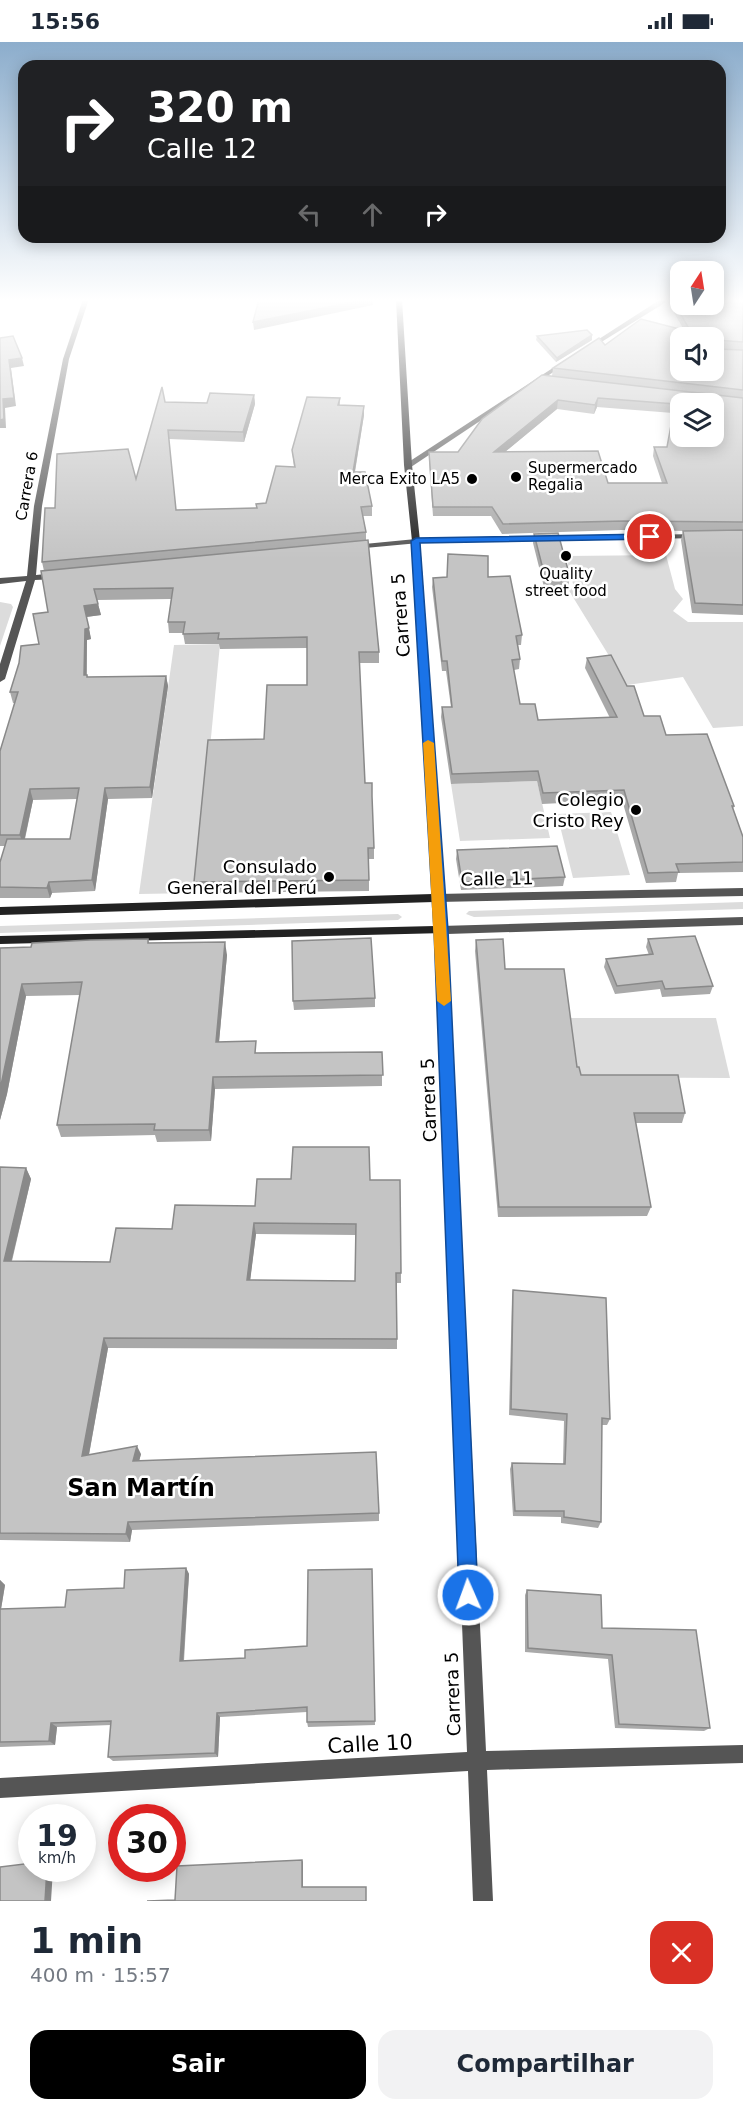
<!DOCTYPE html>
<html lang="pt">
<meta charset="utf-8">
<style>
body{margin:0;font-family:"DejaVu Sans",sans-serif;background:#f2f2f3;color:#1f2937;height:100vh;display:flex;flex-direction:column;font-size:22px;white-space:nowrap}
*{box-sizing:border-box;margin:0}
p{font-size:20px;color:#747a83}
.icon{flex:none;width:33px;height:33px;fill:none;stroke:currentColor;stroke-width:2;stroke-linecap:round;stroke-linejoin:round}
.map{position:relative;height:1859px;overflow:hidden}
.panel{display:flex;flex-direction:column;background:#fff;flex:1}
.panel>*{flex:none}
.guide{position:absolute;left:18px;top:18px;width:708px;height:183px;border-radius:18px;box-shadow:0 3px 15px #0003;background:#202124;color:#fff;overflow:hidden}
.needle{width:39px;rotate:12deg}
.controls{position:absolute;left:670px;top:219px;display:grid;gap:12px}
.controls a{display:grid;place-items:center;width:54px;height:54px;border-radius:12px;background:#fff;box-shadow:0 3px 15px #0003;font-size:30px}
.speed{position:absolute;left:18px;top:1762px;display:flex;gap:12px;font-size:30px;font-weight:700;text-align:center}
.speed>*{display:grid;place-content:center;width:78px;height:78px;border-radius:50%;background:#fff;box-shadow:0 3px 15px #0003;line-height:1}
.speed small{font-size:15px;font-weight:400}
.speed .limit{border:9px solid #d22;background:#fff;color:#111}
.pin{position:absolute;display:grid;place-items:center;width:51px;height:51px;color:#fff;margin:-26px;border:3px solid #fff;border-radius:50%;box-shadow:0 2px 6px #0007}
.me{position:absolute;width:66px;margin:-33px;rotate:358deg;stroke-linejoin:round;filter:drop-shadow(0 0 4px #0008)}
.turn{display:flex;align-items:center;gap:21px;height:126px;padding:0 30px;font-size:27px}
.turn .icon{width:78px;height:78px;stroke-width:2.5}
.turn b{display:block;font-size:42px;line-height:51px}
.lanes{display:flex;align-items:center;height:57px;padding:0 30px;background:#0003;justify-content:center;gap:30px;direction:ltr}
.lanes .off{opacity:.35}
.round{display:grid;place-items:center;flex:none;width:63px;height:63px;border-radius:18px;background:#f2f2f3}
.summary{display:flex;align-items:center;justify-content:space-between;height:102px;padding:0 30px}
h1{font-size:36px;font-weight:800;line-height:45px}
.primary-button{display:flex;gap:12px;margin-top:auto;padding:12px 30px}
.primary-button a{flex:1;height:69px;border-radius:18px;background:#000;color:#fff;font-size:24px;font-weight:800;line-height:69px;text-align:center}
.primary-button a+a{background:#f2f2f3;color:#1f2937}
.status{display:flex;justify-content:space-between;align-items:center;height:42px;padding:0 30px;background:#fff;direction:ltr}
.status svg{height:16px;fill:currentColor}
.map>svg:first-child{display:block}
</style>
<div class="status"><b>15:56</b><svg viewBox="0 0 49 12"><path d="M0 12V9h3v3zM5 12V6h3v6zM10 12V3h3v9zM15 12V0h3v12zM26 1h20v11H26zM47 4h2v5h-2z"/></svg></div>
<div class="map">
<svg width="743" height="1859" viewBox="0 0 743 1859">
<rect width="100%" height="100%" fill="#fff"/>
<g fill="#dcdcdc">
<polygon points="666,513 675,547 683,557 673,569 688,580 743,580 743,684 713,686 683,635 627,643 568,547 574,546 566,514"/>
<polygon points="0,560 11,562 13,565 0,604"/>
<polygon points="220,602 196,851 139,852 174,603"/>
<polygon points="537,739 550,796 460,799 451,742"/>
<polygon points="611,770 630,833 573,836 557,772"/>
<polygon points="743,860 743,867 474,875 466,872 469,869"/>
<polygon points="398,872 402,875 398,878 0,891 0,884"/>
<polygon points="566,976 716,976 730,1036 532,1035"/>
</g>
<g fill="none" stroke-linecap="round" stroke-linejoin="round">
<polygon fill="#555" fill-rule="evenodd" points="697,492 700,492 700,496 416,501 412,499 416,497"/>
<g fill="#555" fill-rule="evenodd">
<polygon points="83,257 89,257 69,317 42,464 36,533 56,531 60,534 56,537 35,538 5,637 0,640 0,622 26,539 0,542 0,536 27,534 34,464 63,317"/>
<polygon points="661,257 667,257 663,262 590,307 585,306"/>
<polygon points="565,318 568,320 567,321 411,425 404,423"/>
<polygon points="416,497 420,499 419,501 354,507 350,505 354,503"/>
<polygon points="743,846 743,854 438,860 432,856 438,852"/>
<polygon points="743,875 743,883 447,892 486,1709 743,1703 743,1721 487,1728 493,1859 473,1859 468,1729 0,1756 0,1736 467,1710 435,888 441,884"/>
</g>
<polygon fill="#222" fill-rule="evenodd" points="396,257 402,257 412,423 420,499 447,888 445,891 0,902 0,894 435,884 434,860 0,873 0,865 433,852 412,499 404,423"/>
</g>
<g fill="#a9a9a9" fill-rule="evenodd">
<path d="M 668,257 L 743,257 L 743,573 L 692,571 L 681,498 L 683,489 L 687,489 L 621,488 L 502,492 L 491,474 L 433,474 L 429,419 L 429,410 L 458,410 L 552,334 L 553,326 L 605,303 L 684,288 L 669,262 ZM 597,365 L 673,371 L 667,405 L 654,405 L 653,414 L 662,441 L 608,441 L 505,410 L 557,367 L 594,372 Z"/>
<polygon points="537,294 592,298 556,320 536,298"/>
<path d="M 254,353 L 255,362 L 244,400 L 169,397 L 176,468 L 257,466 L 266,461 L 294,425 L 292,408 L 340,356 L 340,363 L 364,373 L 355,430 L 372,464 L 372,474 L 363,474 L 366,490 L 366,498 L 379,610 L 379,621 L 359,621 L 365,741 L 374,806 L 374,817 L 369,817 L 369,849 L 196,851 L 194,840 L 264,697 L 307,643 L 307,606 L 220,607 L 219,602 L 185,602 L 183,591 L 169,591 L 168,580 L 171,557 L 97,558 L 101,573 L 86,575 L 91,597 L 87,598 L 87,633 L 88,635 L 166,634 L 168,644 L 152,756 L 108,757 L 95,849 L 52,851 L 50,856 L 0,856 L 0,820 L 5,804 L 0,804 L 0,709 L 15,661 L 13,661 L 10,650 L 39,602 L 48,570 L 44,529 L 42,520 L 55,466 L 136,437 L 165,360 L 207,361 ZM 77,757 L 70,797 L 25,797 L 33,758 Z"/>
<polygon points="534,492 570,535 568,544 544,545 533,501"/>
<polygon points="488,535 522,593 521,603 518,603 520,617 519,627 514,628 520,662 538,678 610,676 585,626 587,616 644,674 666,693 734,764 733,767 743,795 743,830 678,831 676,840 646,841 622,758 542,762 537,739 451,742 441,675 442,665 451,665 446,629 442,629 432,545 433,536"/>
<polygon points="457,808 565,835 563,844 461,848 456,817"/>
<polygon points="148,897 149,901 227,913 219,1000 257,1011 382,1010 382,1044 215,1047 211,1099 157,1100 155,1093 61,1095 57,1083 80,953 26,954 7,1052 0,1078 0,906 31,905"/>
<polygon points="648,897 713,944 710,952 662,955 660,947 615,952 604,925 606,917 649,913 646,905"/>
<polygon points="476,898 505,927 577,1025 581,1033 685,1071 682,1081 636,1081 651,1165 647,1174 498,1175 475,909"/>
<polygon points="375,956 375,965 294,968 293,959"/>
<path d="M 0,1125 L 26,1126 L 31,1137 L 12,1219 L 110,1220 L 172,1187 L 255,1164 L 370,1138 L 401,1231 L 401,1241 L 397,1241 L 397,1307 L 108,1306 L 89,1413 L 141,1412 L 139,1419 L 379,1471 L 379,1479 L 132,1488 L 130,1500 L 0,1498 ZM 256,1192 L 356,1193 L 355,1239 L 250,1238 Z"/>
<polygon points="513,1248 610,1377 607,1383 602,1383 601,1480 598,1486 561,1481 561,1475 513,1474 510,1427 512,1421 563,1422 564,1379 509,1373 512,1255"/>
<polygon points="186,1526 189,1532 184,1619 245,1616 307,1604 372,1527 375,1683 308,1685 307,1680 307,1670 220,1675 218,1715 113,1719 108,1715 111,1683 57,1685 55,1703 0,1705 0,1538 5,1543 1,1567 65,1565"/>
<polygon points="527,1548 602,1586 710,1686 704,1689 615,1686 608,1617 525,1610 525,1553"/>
</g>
<g fill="#898989">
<polygon points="369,257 374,257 373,263 254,288 253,280"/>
<polygon points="592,293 592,298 556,320 557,316"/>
<polygon points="22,316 24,324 11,326 16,364 5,366 6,386 0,386 0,378 9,318"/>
<polygon points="254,353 255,362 244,400 243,390"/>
<polygon points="598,356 597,365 594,372 595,363"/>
<polygon points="558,358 557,367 494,419 494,410"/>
<polygon points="364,364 364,373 353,440 353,430"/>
<polygon points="98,562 101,573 86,575 84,564"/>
<polygon points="89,586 91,597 87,598 86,643 84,633 85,587"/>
<polygon points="166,634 168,644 152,756 150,745"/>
<polygon points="105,746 108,757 95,849 92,838"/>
<polygon points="30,747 33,758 23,804 20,793"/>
<polygon points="49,840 52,851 50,856 47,846"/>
<polygon points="225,900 227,913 218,1011 216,1000"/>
<polygon points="22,942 26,954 7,1052 0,1078 0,1048"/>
<polygon points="213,1035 215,1047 211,1099 209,1088"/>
<polygon points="26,1126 31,1137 9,1229 4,1219"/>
<polygon points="254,1181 256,1192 249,1248 247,1238"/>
<polygon points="104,1296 108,1306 87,1423 82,1414"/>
<polygon points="137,1404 141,1412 137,1427 133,1419"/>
<polygon points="128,1480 132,1488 130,1500 126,1492"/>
<polygon points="186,1526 189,1532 183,1624 180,1619"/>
<polygon points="0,1538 5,1543 0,1573"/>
<polygon points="217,1671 220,1675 218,1715 215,1711"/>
<polygon points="51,1681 57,1685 55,1703 49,1699"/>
<polygon points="302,1818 303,1820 303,1846 302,1845"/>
<polygon points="47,1827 53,1827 51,1859 45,1859"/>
</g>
<g fill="#c4c4c4" stroke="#898989" stroke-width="1.5" fill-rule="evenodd">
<polygon points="259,257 369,257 253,280"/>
<polygon points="672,257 681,257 681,262 714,262 714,257 743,257 743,300 716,298 714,300 714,296 681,296 681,328 714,328 714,302 716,307 743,308 743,348 553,326 599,296 605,303 641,277 691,290"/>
<polygon points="587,288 592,293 557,316 537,294"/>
<polygon points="13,294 22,316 9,318 14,356 3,357 4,377 0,378 0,296"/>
<path d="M 542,333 L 743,356 L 743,480 L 623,479 L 503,482 L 492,465 L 433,465 L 429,410 L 458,410 L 482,377 ZM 598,356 L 675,362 L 667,405 L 654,405 L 667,441 L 608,441 L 598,409 L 494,410 L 558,358 L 595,363 ZM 681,362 L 714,362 L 714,394 L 681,394 Z"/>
<polygon points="162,345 165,360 207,361 210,351 254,353 243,390 168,388 176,468 257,466 256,462 266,461 276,424 295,425 292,408 307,355 340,356 338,363 364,364 353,430 365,430 372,464 361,465 366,490 42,520 45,466 55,466 57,412 128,407 136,437"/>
<polygon points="743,488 743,563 695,561 683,489"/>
<polygon points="558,491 570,535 545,535 534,492"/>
<polygon points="368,498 379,610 359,610 365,741 372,741 372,754 374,806 368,806 369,838 194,840 208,698 264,697 267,643 307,643 307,595 218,597 219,591 183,592 185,580 168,580 173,546 94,547 98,562 84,564 89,586 85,587 84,633 87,633 87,635 166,634 150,745 105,746 92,838 49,840 47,846 0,845 0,820 7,797 70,797 79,746 30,747 20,793 0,793 0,709 18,650 10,650 19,621 21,604 39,602 33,572 48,570 41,529"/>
<polygon points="448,512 488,514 488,535 510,534 522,593 516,594 520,617 512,618 520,662 535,662 538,678 617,675 587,616 611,613 627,644 634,644 644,674 660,674 666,693 707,692 734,764 732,764 743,795 743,820 676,822 679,830 648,831 624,748 543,751 538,729 452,732 442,665 452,665 447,619 442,619 433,536 447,535"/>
<polygon points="557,804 565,835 462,840 457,808"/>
<polygon points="695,894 713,944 665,947 662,939 617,944 606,917 653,912 648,897"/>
<polygon points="371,896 375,956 293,959 292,899"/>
<polygon points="148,897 148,901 225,900 216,1000 256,999 255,1011 382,1010 383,1033 213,1035 209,1088 154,1088 155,1082 57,1083 82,940 22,942 0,1048 0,906 31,905 32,901 90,898"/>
<polygon points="503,897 505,927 564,927 577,1025 579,1025 581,1033 678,1033 685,1071 634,1071 651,1165 499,1165 476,898"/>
<path d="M 293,1105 L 369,1105 L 370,1138 L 400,1138 L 401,1231 L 396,1231 L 397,1297 L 104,1296 L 82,1414 L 137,1404 L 133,1419 L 376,1410 L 379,1471 L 128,1480 L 126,1492 L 0,1491 L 0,1125 L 26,1126 L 4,1219 L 110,1220 L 116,1186 L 172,1187 L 175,1163 L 255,1164 L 257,1137 L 291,1137 ZM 254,1181 L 356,1182 L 355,1239 L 247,1238 Z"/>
<polygon points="513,1248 606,1256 610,1377 602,1376 601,1480 564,1475 564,1469 515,1469 512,1421 565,1422 567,1372 511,1367"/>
<polygon points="186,1526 180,1619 245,1616 245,1608 307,1604 308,1528 372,1527 375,1679 307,1680 307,1665 217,1671 215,1711 108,1715 111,1679 51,1681 49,1699 0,1700 0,1567 65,1565 67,1548 124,1546 125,1528"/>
<polygon points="527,1548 601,1553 602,1586 696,1588 710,1686 619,1682 612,1613 528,1606"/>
<polygon points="302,1818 302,1845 366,1845 366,1859 147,1859 175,1858 177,1824"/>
<polygon points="32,1821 32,1827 47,1827 45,1859 0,1859 0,1825"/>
</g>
<linearGradient id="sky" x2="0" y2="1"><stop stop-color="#8cadcc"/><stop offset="0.5" stop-color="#fff"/><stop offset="1" stop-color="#fff" stop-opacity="0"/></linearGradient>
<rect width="743" height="517" fill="url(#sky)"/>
<polygon fill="#1a73e8" stroke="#114b97" stroke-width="1.5" points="650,492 654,495 653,497 420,501 448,888 478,1553 475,1560 468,1563 461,1560 459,1553 434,888 411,499 416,496"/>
<polygon fill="#f59e0b" points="428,698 434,701 451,959 444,964 437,959 423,701"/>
<g fill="#000" stroke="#fff" stroke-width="2">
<circle cx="516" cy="435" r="6"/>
<circle cx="472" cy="437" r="6"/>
<circle cx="566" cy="514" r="6"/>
<circle cx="636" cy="768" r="6"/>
<circle cx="329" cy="835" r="6"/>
</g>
<g text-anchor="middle" stroke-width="5" stroke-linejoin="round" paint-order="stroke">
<g font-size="15" fill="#000" stroke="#fff" text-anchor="start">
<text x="528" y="431">Supermercado<tspan x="528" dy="17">Regalia</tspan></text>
<text x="460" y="442" text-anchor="end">Merca Exito LA5</text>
<text x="566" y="537" text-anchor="middle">Quality<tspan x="566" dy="17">street food</tspan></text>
</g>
<g font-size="15" fill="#000" stroke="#fff">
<text transform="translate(27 444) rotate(-80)" y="5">Carrera 6</text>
</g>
<g font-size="18" fill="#000" stroke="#fff">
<text transform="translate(401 573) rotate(-94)" y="6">Carrera 5</text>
<text transform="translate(497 837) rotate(-1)" y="6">Calle 11</text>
<text transform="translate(429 1058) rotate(-92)" y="6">Carrera 5</text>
<text transform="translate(453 1652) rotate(-92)" y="6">Carrera 5</text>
</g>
<g font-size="18" fill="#000" stroke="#fff" text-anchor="end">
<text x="624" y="764">Colegio<tspan x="624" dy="21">Cristo Rey</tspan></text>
<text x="317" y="831">Consulado<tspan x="317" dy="21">General del Perú</tspan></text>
</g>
<g font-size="21" fill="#000" stroke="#fff">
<text transform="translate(370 1702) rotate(-3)" y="7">Calle 10</text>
</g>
<g font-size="24" font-weight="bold" fill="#000" stroke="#fff">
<text x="141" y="1454">San Martín</text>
</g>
</g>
</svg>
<div class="controls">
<a><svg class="needle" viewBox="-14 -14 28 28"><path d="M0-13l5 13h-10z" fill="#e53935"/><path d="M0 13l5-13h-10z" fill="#747a83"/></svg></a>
<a><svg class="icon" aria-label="sound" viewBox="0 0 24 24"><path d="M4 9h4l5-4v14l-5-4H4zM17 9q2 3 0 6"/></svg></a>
<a><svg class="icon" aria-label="layers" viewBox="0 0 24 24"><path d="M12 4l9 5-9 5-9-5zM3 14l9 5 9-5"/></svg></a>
</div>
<div class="speed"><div>19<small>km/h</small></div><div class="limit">30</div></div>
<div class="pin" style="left:650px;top:495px;background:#d93025"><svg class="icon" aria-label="arrive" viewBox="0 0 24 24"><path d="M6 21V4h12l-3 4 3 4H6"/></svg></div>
<svg class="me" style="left:468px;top:1553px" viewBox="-20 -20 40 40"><circle r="17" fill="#1a73e8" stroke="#fff" stroke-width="3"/><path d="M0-11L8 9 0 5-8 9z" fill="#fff"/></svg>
<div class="guide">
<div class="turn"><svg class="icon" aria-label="right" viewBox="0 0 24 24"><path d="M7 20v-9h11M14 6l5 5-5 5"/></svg><div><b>320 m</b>Calle 12</div></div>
<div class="lanes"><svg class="icon off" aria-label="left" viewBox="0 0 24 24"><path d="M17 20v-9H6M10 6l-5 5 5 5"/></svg><svg class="icon off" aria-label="ahead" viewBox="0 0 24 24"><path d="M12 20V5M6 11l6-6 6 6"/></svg><svg class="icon" aria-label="right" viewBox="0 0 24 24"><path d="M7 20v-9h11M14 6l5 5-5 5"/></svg></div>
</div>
</div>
<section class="panel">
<div class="summary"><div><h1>1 min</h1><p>400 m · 15:57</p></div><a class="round" style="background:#d93025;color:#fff"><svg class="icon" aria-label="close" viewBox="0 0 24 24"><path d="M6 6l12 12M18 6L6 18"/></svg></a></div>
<div class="primary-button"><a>Sair</a><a>Compartilhar</a></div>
</section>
